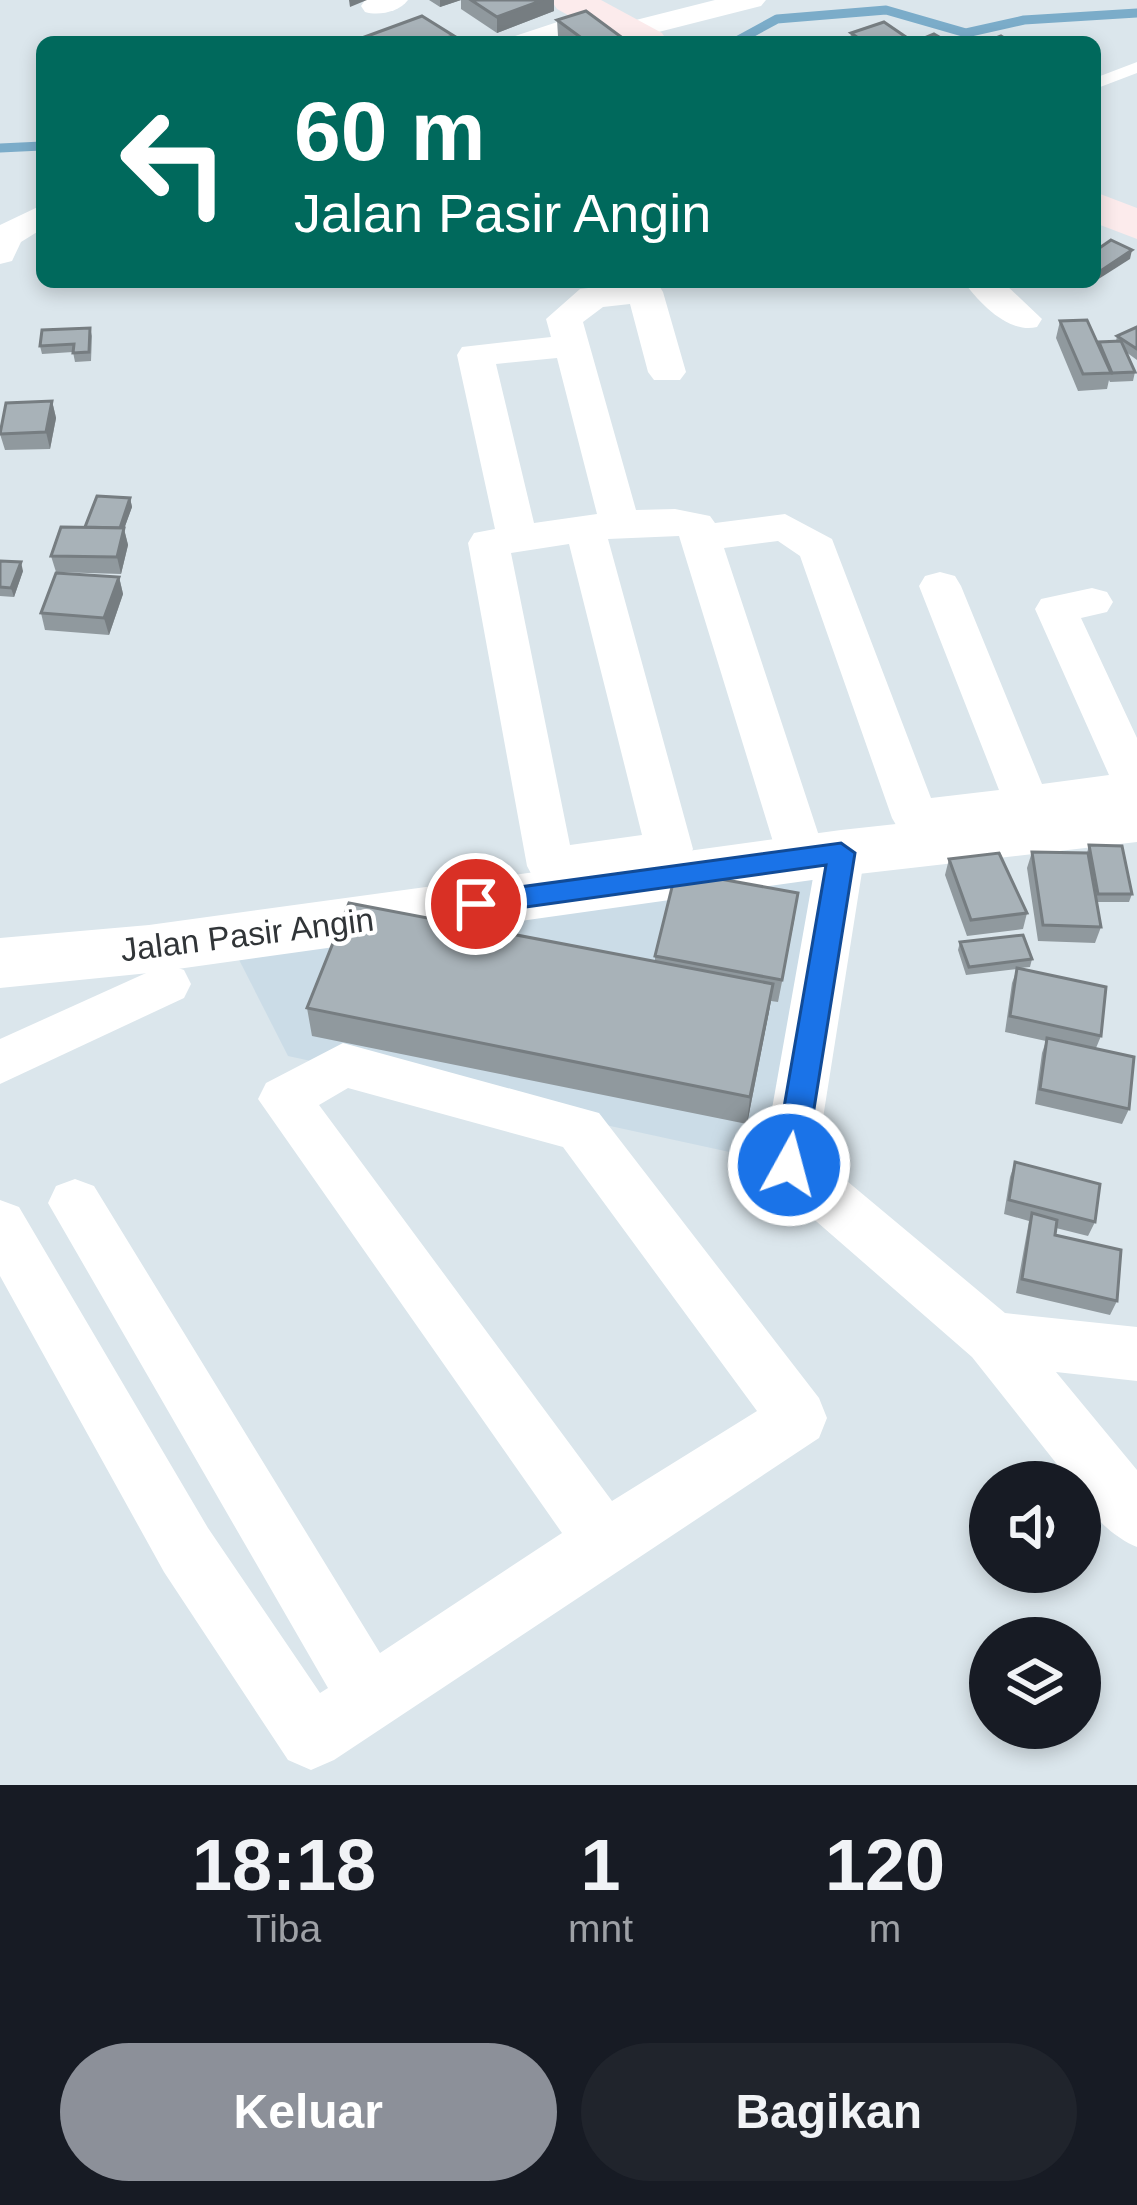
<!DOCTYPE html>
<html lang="id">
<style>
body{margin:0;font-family:Helvetica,sans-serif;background:#20242c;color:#f1f3f6;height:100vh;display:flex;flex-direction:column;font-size:45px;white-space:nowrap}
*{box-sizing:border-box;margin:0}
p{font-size:39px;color:#9ea1a6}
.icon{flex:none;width:66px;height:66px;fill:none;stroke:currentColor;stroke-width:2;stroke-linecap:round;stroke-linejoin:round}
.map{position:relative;height:1785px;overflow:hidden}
.panel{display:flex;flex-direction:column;background:#171b24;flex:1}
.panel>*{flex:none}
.top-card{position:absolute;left:36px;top:36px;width:1065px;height:252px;border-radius:18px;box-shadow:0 6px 18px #0003;background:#00695c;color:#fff;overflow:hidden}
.tools{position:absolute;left:969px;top:1461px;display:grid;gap:24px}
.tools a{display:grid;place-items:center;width:132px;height:132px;border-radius:50%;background:#171b24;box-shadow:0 6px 18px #0003;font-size:60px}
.pin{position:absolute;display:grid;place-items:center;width:102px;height:102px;color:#fff;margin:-51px;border:6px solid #fff;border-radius:50%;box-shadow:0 3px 12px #0007}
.me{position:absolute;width:132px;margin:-66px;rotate:7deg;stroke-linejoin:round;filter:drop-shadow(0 0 9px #0008)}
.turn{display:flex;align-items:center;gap:42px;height:252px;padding:0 60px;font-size:54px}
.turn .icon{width:156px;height:156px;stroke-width:2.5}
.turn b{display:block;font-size:84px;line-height:102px}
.eta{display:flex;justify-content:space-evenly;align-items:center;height:204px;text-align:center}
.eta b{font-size:72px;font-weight:800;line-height:84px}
.action{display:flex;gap:24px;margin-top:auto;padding:24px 60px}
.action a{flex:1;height:138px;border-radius:72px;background:#8c9099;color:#fff;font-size:48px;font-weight:800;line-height:138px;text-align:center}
.action a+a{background:#20242c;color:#f1f3f6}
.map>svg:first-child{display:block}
</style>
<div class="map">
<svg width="1137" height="1785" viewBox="0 0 1137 1785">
<rect width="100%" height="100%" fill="#dbe6ec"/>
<polygon fill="#cbdce7" points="831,872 776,1162 288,1056 231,944"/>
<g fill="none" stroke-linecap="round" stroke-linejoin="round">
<g stroke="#7bacc9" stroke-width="9">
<polyline points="735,42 777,19 886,10 966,33 1024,20 1137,13"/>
<polyline points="0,148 42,146"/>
</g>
<polygon fill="#fff" fill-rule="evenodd" points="1137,62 1137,73 1095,89 1095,78"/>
<g fill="#fff" fill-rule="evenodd">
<path d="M 365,0 L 408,0 C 399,12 379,16 365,12 L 361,6 Z"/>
<polygon points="715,0 766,0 761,6 627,40 612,31 616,25"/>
<polygon points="600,8 615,17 611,23 556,42 511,42 515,36"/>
<polygon points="42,205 42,229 21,242 12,261 0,264 0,225"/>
<path d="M 638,282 L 658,284 L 663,292 L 686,372 L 680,380 L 654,380 L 648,372 L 630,304 L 603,307 L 583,322 L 636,510 L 675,509 L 710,516 L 715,523 L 785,514 L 832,539 L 931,798 L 999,790 L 919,586 L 925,576 L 940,572 L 955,576 L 961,586 L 1042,784 L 1109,775 L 1035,609 L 1041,599 L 1092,588 L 1107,592 L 1113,602 L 1107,612 L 1081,618 L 1137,738 L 1137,805 L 915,835 L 899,830 L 892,818 L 800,556 L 778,541 L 724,548 L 822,845 L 841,835 L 858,840 L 865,853 L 817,1156 L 1005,1313 L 1137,1327 L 1137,1381 L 1056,1372 L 1137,1470 L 1137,1547 C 1114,1538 1080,1509 1080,1482 L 1071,1482 L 972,1357 L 770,1181 L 762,1165 L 814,872 L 802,876 L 785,871 L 778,858 L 679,536 L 608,539 L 693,849 L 686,862 L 669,867 L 551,884 L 534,879 L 527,866 L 468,543 L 474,533 L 495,529 L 457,355 L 462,347 L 551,337 L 546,319 L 580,289 ZM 557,358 L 597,514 L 534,523 L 496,364 ZM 569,544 L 642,835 L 570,845 L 511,553 Z"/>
<path d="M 964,282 L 1003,282 L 1042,319 L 1037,327 C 1009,334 980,304 964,282 Z"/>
<polygon points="166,964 184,970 191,984 184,998 0,1084 0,1039"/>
<path d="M 343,1043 L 599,1113 L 819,1398 L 827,1418 L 819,1438 L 334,1760 L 311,1770 L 288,1760 L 164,1572 L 0,1276 L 0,1200 L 19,1207 L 208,1528 L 320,1693 L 328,1688 L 48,1203 L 56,1186 L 75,1179 L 94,1186 L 380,1653 L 562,1533 L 258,1099 L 266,1083 ZM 348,1088 L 563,1147 L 757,1411 L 612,1501 L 319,1105 Z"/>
</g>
<polygon fill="#fff" fill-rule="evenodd" points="1137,798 1137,842 841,876 149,973 0,988 0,938 149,925 841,830"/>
<g fill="#fcebec" fill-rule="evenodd">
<polygon points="551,0 601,0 662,33 668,42 616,42 557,9"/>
<polygon points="1095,192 1137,208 1137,239 1095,223"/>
</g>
</g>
<g fill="#90999e">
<polygon points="429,0 554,0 554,11 497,33 461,9 461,0 440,7"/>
<polygon points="557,20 628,42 566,42 558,36"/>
<polygon points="851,33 906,37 905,42 852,42 850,41"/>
<polygon points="1060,321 1098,344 1116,341 1117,336 1137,327 1137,360 1126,352 1135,372 1133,381 1110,382 1109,380 1107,389 1078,391 1056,338"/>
<polygon points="90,328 92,336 91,361 75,362 73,352 42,354 40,346"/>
<polygon points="52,401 56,418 50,449 5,450 0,434"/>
<polygon points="130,498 132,507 124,529 128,545 121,574 56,572 51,556 85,527"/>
<polygon points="0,561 23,571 14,597 0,596"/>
<polygon points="119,577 123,594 109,635 45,630 41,613"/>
<polygon points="1089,845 1132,894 1129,902 1097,902 1101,927 1095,943 1038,941 1027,868 1032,852 1087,853"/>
<polygon points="949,859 1027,913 1023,929 967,936 945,875"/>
<polygon points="795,916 778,1002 771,1001 747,1124 312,1036 307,1008 655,962 655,956"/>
<polygon points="960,942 1032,959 1030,967 1020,968 1101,1036 1096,1048 1129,1109 1122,1124 1035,1104 1042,1053 1046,1041 1005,1032 1012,983 1017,969 966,975 958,950"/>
<polygon points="1015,1162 1095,1222 1088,1236 1056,1228 1055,1235 1117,1301 1110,1315 1016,1293 1029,1221 1004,1214 1010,1177"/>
</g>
<g fill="#767d81">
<polygon points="349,0 367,0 350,7"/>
<polygon points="440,0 461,0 440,7"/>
<polygon points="543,0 554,0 554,11 497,33 497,17"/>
<polygon points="454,36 455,42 431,42"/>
<polygon points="1132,250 1130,259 1097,280 1099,272"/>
<polygon points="52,401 56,418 50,449 46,432"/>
<polygon points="130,498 132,507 124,529 128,545 121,574 117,557 119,530"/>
<polygon points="21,562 23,571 14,597 11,588"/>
<polygon points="119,577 123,594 109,635 104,618"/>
<polygon points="773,984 769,1012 747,1124 750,1097"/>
</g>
<g fill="#a8b2b8" stroke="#767d81" stroke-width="3">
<polygon points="471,0 543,0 497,17"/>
<polygon points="586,11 628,42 587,42 557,20"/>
<polygon points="422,16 454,36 431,42 351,42"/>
<polygon points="884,22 906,37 891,42 864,42 851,33"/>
<polygon points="934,34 946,41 915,42"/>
<polygon points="1001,36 1011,42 986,42"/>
<polygon points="1111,240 1132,250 1099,272 1095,270 1095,251"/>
<polygon points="1087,320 1111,373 1083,374 1060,321"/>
<polygon points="1137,327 1137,349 1117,336"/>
<polygon points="90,328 89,352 73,353 74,344 40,346 42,330"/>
<polygon points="1121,341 1135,372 1112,373 1099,342"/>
<polygon points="52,401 46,432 0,434 6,403"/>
<polygon points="97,496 130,498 120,528 85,527"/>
<polygon points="61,527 124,528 117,557 51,556"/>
<polygon points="0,561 21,562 11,588 0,587"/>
<polygon points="56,573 119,577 104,618 41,613"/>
<polygon points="1089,845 1122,846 1132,894 1098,894"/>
<polygon points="1032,852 1088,853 1101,927 1043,925"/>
<polygon points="999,853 1027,913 971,920 949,859"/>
<polygon points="676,871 798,893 782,980 655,956"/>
<polygon points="349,903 773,984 750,1097 307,1008"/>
<polygon points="1023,935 1032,959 969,967 960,942"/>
<polygon points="1017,968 1106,987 1101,1036 1010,1016"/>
<polygon points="1047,1038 1134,1057 1129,1109 1040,1089"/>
<polygon points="1015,1162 1100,1184 1095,1222 1009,1200"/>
<polygon points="1032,1213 1057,1220 1055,1235 1121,1250 1117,1301 1022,1279"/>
</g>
<polygon fill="#1a73e8" stroke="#114b97" stroke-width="3" points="841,843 855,853 805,1165 800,1175 789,1178 779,1175 774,1165 826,865 476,914 462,904 476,893"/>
<g text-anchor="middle" stroke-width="9" stroke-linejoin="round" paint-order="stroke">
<g font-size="33" fill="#313538" stroke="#fff">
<text transform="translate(247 934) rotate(-7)" y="12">Jalan Pasir Angin</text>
</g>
</g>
</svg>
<div class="tools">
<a><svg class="icon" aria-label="sound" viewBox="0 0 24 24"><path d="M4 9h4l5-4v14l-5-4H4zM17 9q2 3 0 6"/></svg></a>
<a><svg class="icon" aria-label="layers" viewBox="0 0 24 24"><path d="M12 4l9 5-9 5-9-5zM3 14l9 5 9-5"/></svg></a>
</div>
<div class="pin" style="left:476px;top:904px;background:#d93025"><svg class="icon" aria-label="arrive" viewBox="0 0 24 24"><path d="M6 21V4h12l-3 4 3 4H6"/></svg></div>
<svg class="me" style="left:789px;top:1165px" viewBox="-20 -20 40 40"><circle r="17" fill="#1a73e8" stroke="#fff" stroke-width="3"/><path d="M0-11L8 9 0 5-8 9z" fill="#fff"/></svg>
<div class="top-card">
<div class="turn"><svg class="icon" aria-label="left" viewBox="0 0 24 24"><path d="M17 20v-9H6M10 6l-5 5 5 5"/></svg><div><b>60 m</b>Jalan Pasir Angin</div></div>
</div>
</div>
<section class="panel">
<div class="eta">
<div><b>18:18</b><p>Tiba</p></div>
<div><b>1</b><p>mnt</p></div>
<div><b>120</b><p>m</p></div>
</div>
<div class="action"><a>Keluar</a><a>Bagikan</a></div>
</section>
